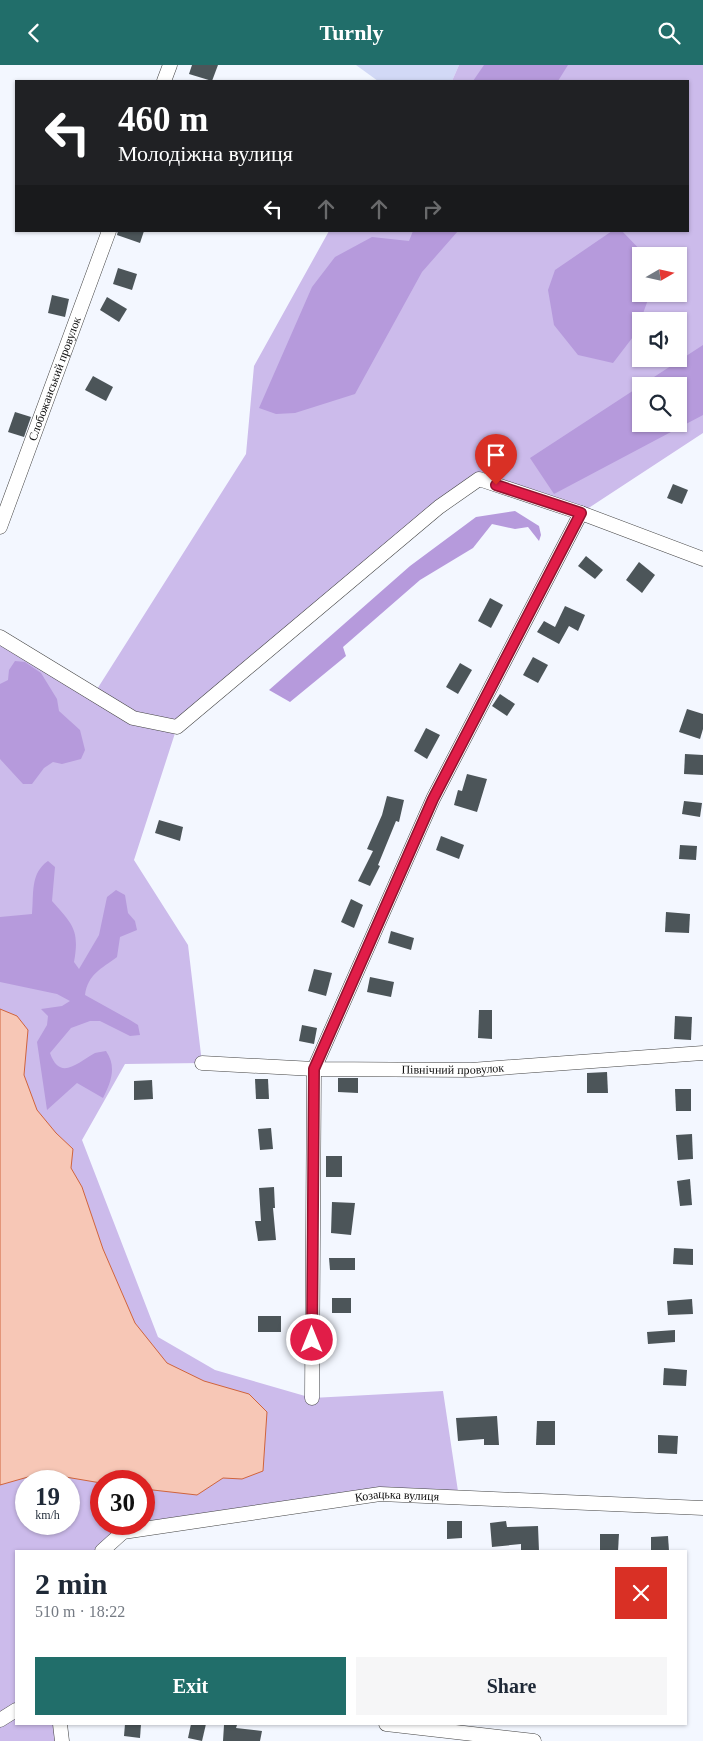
<!DOCTYPE html>
<meta charset="utf-8">
<style>
body{margin:0;font-family:Georgia,serif;background:#f6f6f7;color:#1f2937;height:100vh;display:flex;flex-direction:column;font-size:19px;white-space:nowrap}
*{box-sizing:border-box;margin:0}
p{font-size:16px;color:#747a83}
.icon{flex:none;width:28px;height:28px;fill:none;stroke:currentColor;stroke-width:2;stroke-linecap:round;stroke-linejoin:round}
.map{position:relative;flex:1;overflow:hidden}
.panel{position:absolute;left:15px;top:1485px;width:672px;height:175px;display:flex;flex-direction:column;background:#fff;border-radius:0px;box-shadow:0 1px 4px #0004}
.panel>*{flex:none}
.banner{position:absolute;left:15px;top:15px;width:674px;height:152px;border-radius:0px;box-shadow:0 1px 4px #0004;background:#202124;color:#fff;overflow:hidden}
.needle{width:32px;rotate:81deg}
.fabs{position:absolute;left:632px;top:182px;display:grid;gap:10px}
.fabs a{display:grid;place-items:center;width:55px;height:55px;border-radius:0px;background:#fff;box-shadow:0 1px 4px #0004;font-size:25px}
.speed{position:absolute;left:15px;top:1405px;display:flex;gap:10px;font-size:25px;font-weight:700;text-align:center}
.speed>*{display:grid;place-content:center;width:65px;height:65px;border-radius:50%;background:#fff;box-shadow:0 1px 4px #0004;line-height:1}
.speed small{font-size:12px;font-weight:400}
.speed .limit{border:8px solid #d22;background:#fff;color:#111}
.pin{position:absolute;display:grid;place-items:center;width:42px;height:42px;color:#fff;margin:-51px -21px;border-radius:50% 50% 50% 0;rotate:-45deg;box-shadow:0 0 5px #0007}
.pin .icon{rotate:45deg}
.me{position:absolute;width:55px;margin:-28px;rotate:0deg;stroke-linejoin:round;filter:drop-shadow(0 0 4px #0008)}
.turn{display:flex;align-items:center;gap:18px;height:105px;padding:0 20px;font-size:22px}
.turn .icon{width:65px;height:65px;stroke-width:2.5}
.turn b{display:block;font-size:35px;line-height:42px}
.lanes{display:flex;align-items:center;height:48px;padding:0 20px;background:#0003;justify-content:center;gap:25px;direction:ltr}
.lanes .off{opacity:.35}
.round{display:grid;place-items:center;flex:none;width:52px;height:52px;border-radius:0px;background:#f6f6f7}
.overview{display:flex;align-items:center;justify-content:space-between;height:85px;padding:0 20px}
h1{font-size:30px;font-weight:600;line-height:38px}
.button{display:flex;gap:10px;margin-top:auto;padding:10px 20px}
.button a{flex:1;height:58px;border-radius:0px;background:#216e6a;color:#fff;font-size:20px;font-weight:600;line-height:58px;text-align:center}
.button a+a{background:#f6f6f7;color:#1f2937}
header{display:flex;justify-content:space-between;align-items:center;height:65px;padding:0 20px;background:#216e6a;color:#fff;font-size:22px;font-weight:600}
.map>svg:first-child{display:block}
</style>
<header><svg class="icon" aria-label="back" viewBox="0 0 24 24"><path d="M15 5l-7 7 7 7"/></svg>Turnly<svg class="icon" aria-label="search" viewBox="0 0 24 24"><circle cx="10" cy="10" r="6"/><path d="M15 15l6 6"/></svg></header>
<div class="map">
<svg width="703" height="1676" viewBox="0 0 703 1676">
<rect width="100%" height="100%" fill="#f3f7ff"/>
<polygon fill="#d2d9f6" points="356,0 459,0 452,16 378,16"/>
<path fill="#ccbbeb" fill-rule="evenodd" d="M 459,0 L 703,0 L 703,368 L 581,448 L 479,414 L 177,662 L 134,795 L 188,880 L 202,998 L 125,999 L 82,1075 L 158,1272 L 215,1305 L 312,1333 L 443,1326 L 459,1433 L 380,1429 L 123,1467 L 102,1486 L 16,1486 L 16,1659 L 60,1659 L 62,1676 L 0,1676 L 0,572 L 94,629 L 246,389 L 254,301 L 329,166 L 688,166 L 688,16 L 452,16 ZM 641,191 L 679,191 L 679,229 L 641,229 ZM 641,256 L 679,256 L 679,294 L 641,294 ZM 641,321 L 679,321 L 679,359 L 641,359 ZM 26,1416 L 69,1416 L 69,1459 L 26,1459 ZM 101,1416 L 144,1416 L 144,1459 L 101,1459 Z"/>
<g fill="#b69adc" fill-rule="evenodd">
<polygon points="484,0 568,0 558,16 473,16"/>
<polygon points="413,166 458,166 422,207 355,329 295,348 276,349 259,343 312,222 335,192 372,172 409,176"/>
<polygon points="612,166 622,166 644,189 644,191 641,191 641,229 650,229 636,268 613,298 578,290 554,260 548,225 555,205"/>
<path d="M 703,280 L 703,350 L 554,429 L 530,393 ZM 679,321 L 679,359 L 641,359 L 641,321 Z"/>
<polygon points="515,446 539,461 541,470 539,476 528,462 515,464 492,459 473,483 420,515 343,582 346,591 290,637 269,625 410,501 476,452"/>
<polygon points="15,596 25,597 41,608 57,634 59,646 80,665 85,685 81,694 62,699 53,697 44,703 32,719 23,719 0,694 0,619 8,615 9,605"/>
<path d="M 48,796 L 55,802 L 52,836 C 72,859 80,864 74,897 L 79,904 L 99,870 L 107,832 L 116,825 L 125,830 L 128,848 L 135,856 L 137,865 L 120,872 L 117,892 C 101,904 88,909 85,930 L 130,955 L 138,960 L 140,970 L 130,971 L 100,956 L 90,956 L 71,963 L 50,988 C 60,1017 78,997 95,988 C 98,987 102,987 106,986 C 117,1002 111,1017 103,1033 L 77,1018 L 47,1045 L 37,977 L 47,960 L 48,951 L 41,944 L 62,941 L 70,936 L 57,929 L 0,917 L 0,852 L 32,849 C 34,829 30,808 48,796 Z"/>
</g>
<polygon fill="#f7c7b6" stroke="#d0643c" points="0,944 17,951 28,965 24,1010 37,1045 56,1068 73,1084 71,1103 82,1122 103,1184 135,1258 167,1298 204,1316 249,1329 267,1347 263,1406 242,1414 223,1413 197,1430 144,1424 144,1416 101,1416 101,1418 42,1408 0,1420"/>
<g fill="#4c5559">
<polygon points="192,0 218,0 212,16 189,9"/>
<polygon points="118,166 144,166 140,178 117,170"/>
<polygon points="118,203 137,209 132,225 113,219"/>
<polygon points="52,230 69,234 65,252 48,248"/>
<polygon points="107,232 127,244 119,257 100,245"/>
<polygon points="93,311 113,322 106,336 85,325"/>
<polygon points="15,347 31,352 24,372 8,367"/>
<polygon points="673,419 688,425 682,439 667,433"/>
<polygon points="586,491 603,505 595,514 578,501"/>
<polygon points="639,497 655,510 642,528 626,515"/>
<polygon points="490,533 503,540 491,563 478,556"/>
<polygon points="565,541 585,550 578,566 569,561 559,579 537,567 544,556 555,562"/>
<polygon points="533,592 548,600 538,618 523,610"/>
<polygon points="460,598 472,605 458,629 446,622"/>
<polygon points="500,629 515,639 507,651 492,641"/>
<polygon points="687,644 703,649 703,664 700,674 679,667"/>
<polygon points="426,663 440,670 427,694 414,686"/>
<polygon points="685,689 703,690 703,710 684,709"/>
<polygon points="467,709 487,714 477,747 454,740 458,725 462,726"/>
<polygon points="387,731 404,735 399,757 396,756 378,800 380,801 370,821 358,816 373,786 367,784 382,750"/>
<polygon points="684,736 702,738 700,752 682,749"/>
<polygon points="159,755 183,762 180,776 155,768"/>
<polygon points="441,771 464,780 459,794 436,785"/>
<polygon points="680,780 697,781 696,795 679,794"/>
<polygon points="351,834 363,840 354,863 341,857"/>
<polygon points="666,847 690,849 689,868 665,867"/>
<polygon points="391,866 414,873 411,885 388,878"/>
<polygon points="314,904 332,908 326,931 308,926"/>
<polygon points="370,912 394,917 391,932 367,927"/>
<polygon points="479,945 492,945 492,974 478,973"/>
<polygon points="675,951 692,952 691,975 674,974"/>
<polygon points="302,960 317,963 314,979 299,976"/>
<polygon points="607,1007 608,1028 587,1028 587,1008"/>
<polygon points="338,1013 358,1013 358,1028 338,1027"/>
<polygon points="255,1014 268,1014 269,1034 256,1034"/>
<polygon points="152,1015 153,1034 134,1035 134,1016"/>
<polygon points="675,1024 691,1024 691,1046 676,1046"/>
<polygon points="271,1063 273,1084 260,1085 258,1064"/>
<polygon points="692,1069 693,1094 678,1095 676,1070"/>
<rect x="326" y="1091" width="16" height="21"/>
<polygon points="690,1114 692,1140 680,1141 677,1116"/>
<polygon points="274,1122 275,1143 273,1143 276,1175 258,1176 255,1156 261,1156 259,1123"/>
<polygon points="332,1137 355,1138 351,1170 331,1168"/>
<polygon points="674,1183 693,1184 693,1200 673,1199"/>
<polygon points="329,1193 355,1193 355,1205 330,1205"/>
<rect x="332" y="1233" width="19" height="15"/>
<polygon points="692,1234 693,1249 668,1250 667,1236"/>
<rect x="258" y="1251" width="23" height="16"/>
<polygon points="675,1265 675,1277 648,1279 647,1267"/>
<polygon points="664,1303 687,1305 686,1321 663,1320"/>
<polygon points="497,1351 499,1380 484,1380 484,1374 458,1376 456,1353"/>
<polygon points="537,1356 555,1356 555,1380 536,1380"/>
<polygon points="658,1370 678,1371 677,1389 658,1388"/>
<polygon points="447,1456 462,1456 462,1473 447,1474"/>
<polygon points="506,1456 507,1462 538,1461 539,1486 521,1486 521,1479 492,1482 490,1458"/>
<polygon points="600,1469 619,1469 618,1486 600,1486"/>
<polygon points="668,1471 669,1486 651,1486 651,1472"/>
<polygon points="125,1659 141,1659 140,1673 124,1671"/>
<polygon points="191,1659 206,1659 202,1676 188,1673"/>
<polygon points="224,1660 237,1660 236,1663 262,1666 260,1676 223,1676"/>
</g>
<g fill="none" stroke-linecap="round" stroke-linejoin="round">
<defs>
<g id="street">
<polyline points="164,16 170,0"/>
<path id="s1" d="M 0,462 L 109,166"/>
<polyline points="0,572 133,653 177,662 439,442 479,414 581,448 703,494"/>
<path id="s2" d="M 202,998 L 314,1004 L 471,1005 L 703,988"/>
<polyline points="312,1333 314,1004 433,734 581,448"/>
<path id="s3" d="M 102,1486 L 123,1467 L 380,1429 L 703,1443"/>
<polyline points="0,1655 16,1645"/>
<polyline points="60,1659 62,1676"/>
<polyline points="386,1659 534,1676"/>
</g>
</defs>
<use href="#street" stroke="#434343" stroke-width="15"/>
<use href="#street" stroke="#fff" stroke-width="14"/>
</g>
<g fill="none" stroke-linecap="round" stroke-linejoin="round">
<defs>
<polyline id="route" points="312,1275 314,1004 433,734 581,448 496,420"/>
</defs>
<use href="#route" stroke="#92132f" stroke-width="12"/>
<use href="#route" stroke="#e11d48" stroke-width="9"/>
</g>
<g text-anchor="middle" stroke-width="5" stroke-linejoin="round" paint-order="stroke">
<g font-size="12" fill="#101010" stroke="#fff">
<text dy="4" stroke="none"><textPath href="#s1" startOffset="158">Слобожанський провулок</textPath></text>
<text dy="4" stroke="none"><textPath href="#s2" startOffset="251">Північний провулок</textPath></text>
<text dy="4" stroke="none"><textPath href="#s3" startOffset="305">Козацька вулиця</textPath></text>
</g>
</g>
</svg>
<div class="fabs">
<a><svg class="needle" viewBox="-14 -14 28 28"><path d="M0-13l5 13h-10z" fill="#e53935"/><path d="M0 13l5-13h-10z" fill="#747a83"/></svg></a>
<a><svg class="icon" aria-label="sound" viewBox="0 0 24 24"><path d="M4 9h4l5-4v14l-5-4H4zM17 9q2 3 0 6"/></svg></a>
<a><svg class="icon" aria-label="search" viewBox="0 0 24 24"><circle cx="10" cy="10" r="6"/><path d="M15 15l6 6"/></svg></a>
</div>
<div class="speed"><div>19<small>km/h</small></div><div class="limit">30</div></div>
<div class="pin" style="left:496px;top:420px;background:#d93025"><svg class="icon" aria-label="arrive" viewBox="0 0 24 24"><path d="M6 21V4h12l-3 4 3 4H6"/></svg></div>
<svg class="me" style="left:312px;top:1275px" viewBox="-20 -20 40 40"><circle r="17" fill="#e11d48" stroke="#fff" stroke-width="3"/><path d="M0-11L8 9 0 5-8 9z" fill="#fff"/></svg>
<div class="banner">
<div class="turn"><svg class="icon" aria-label="left" viewBox="0 0 24 24"><path d="M17 20v-9H6M10 6l-5 5 5 5"/></svg><div><b>460 m</b>Молодіжна вулиця</div></div>
<div class="lanes"><svg class="icon" aria-label="left" viewBox="0 0 24 24"><path d="M17 20v-9H6M10 6l-5 5 5 5"/></svg><svg class="icon off" aria-label="ahead" viewBox="0 0 24 24"><path d="M12 20V5M6 11l6-6 6 6"/></svg><svg class="icon off" aria-label="ahead" viewBox="0 0 24 24"><path d="M12 20V5M6 11l6-6 6 6"/></svg><svg class="icon off" aria-label="right" viewBox="0 0 24 24"><path d="M7 20v-9h11M14 6l5 5-5 5"/></svg></div>
</div>
<section class="panel">
<div class="overview"><div><h1>2 min</h1><p>510 m · 18:22</p></div><a class="round" style="background:#d93025;color:#fff"><svg class="icon" aria-label="close" viewBox="0 0 24 24"><path d="M6 6l12 12M18 6L6 18"/></svg></a></div>
<div class="button"><a>Exit</a><a>Share</a></div>
</section>
</div>
